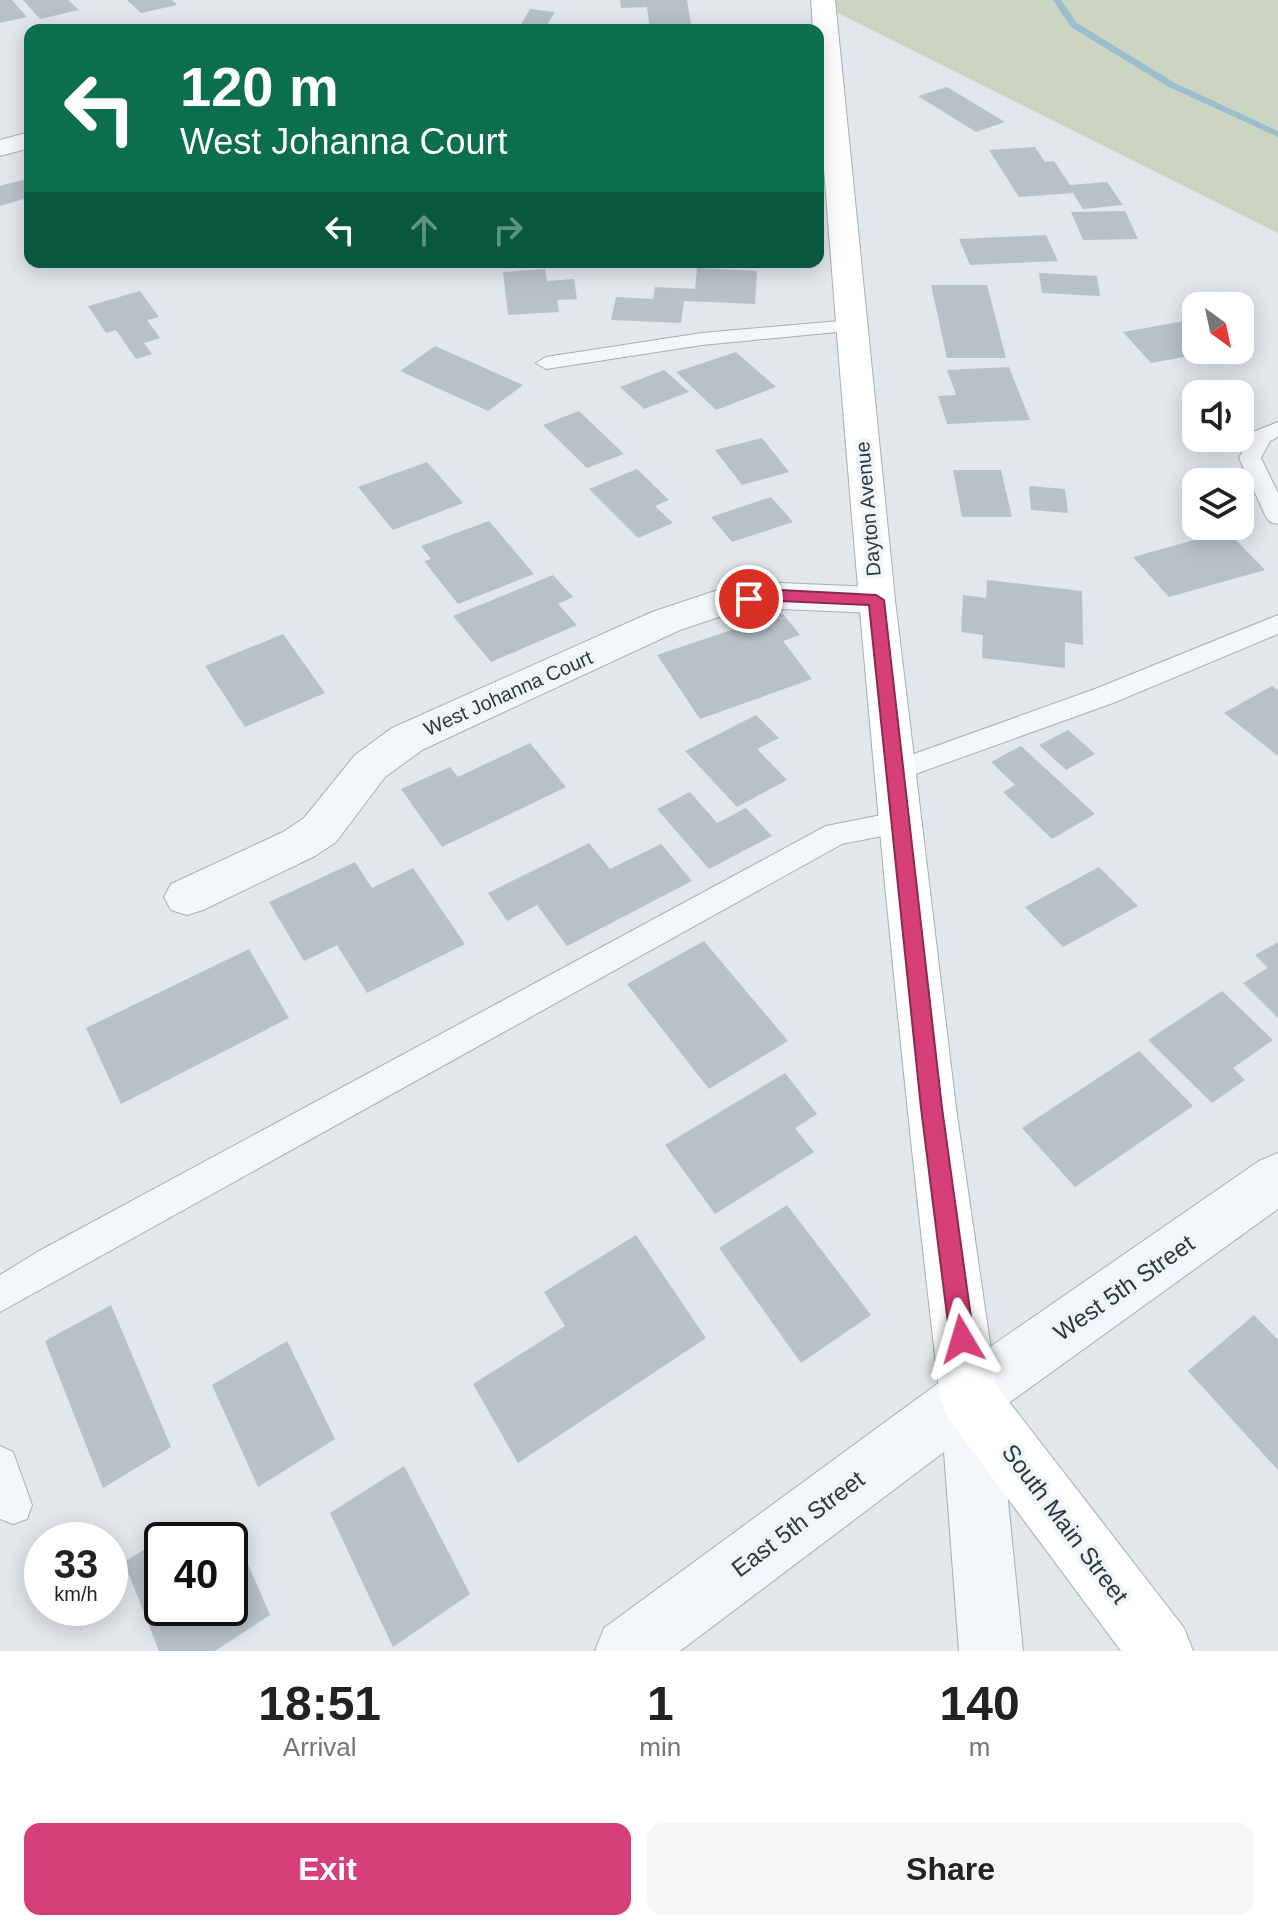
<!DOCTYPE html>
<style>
body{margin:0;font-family:Arial,sans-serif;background:#f6f6f6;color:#222;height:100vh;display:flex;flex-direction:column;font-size:30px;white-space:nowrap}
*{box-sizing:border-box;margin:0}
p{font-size:26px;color:#767676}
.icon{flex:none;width:44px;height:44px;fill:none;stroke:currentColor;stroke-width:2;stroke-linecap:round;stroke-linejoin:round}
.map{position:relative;height:1651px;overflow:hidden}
.drawer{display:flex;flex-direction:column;background:#fff;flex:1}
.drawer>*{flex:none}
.guide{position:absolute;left:24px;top:24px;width:800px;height:244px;border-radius:16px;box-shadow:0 4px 20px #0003;background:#0b6e4f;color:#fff;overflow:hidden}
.needle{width:52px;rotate:147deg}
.buttons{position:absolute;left:1182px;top:292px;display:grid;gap:16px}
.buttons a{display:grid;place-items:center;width:72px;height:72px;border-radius:16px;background:#fff;box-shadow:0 4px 20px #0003;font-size:40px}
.speed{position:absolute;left:24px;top:1522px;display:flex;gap:16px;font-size:40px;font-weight:700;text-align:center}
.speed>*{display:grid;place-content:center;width:104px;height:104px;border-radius:50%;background:#fff;box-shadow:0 4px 20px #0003;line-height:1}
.speed small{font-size:20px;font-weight:400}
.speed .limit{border:4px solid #111;border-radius:12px;background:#fff;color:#111}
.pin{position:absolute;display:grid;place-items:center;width:68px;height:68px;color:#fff;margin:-34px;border:4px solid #fff;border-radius:50%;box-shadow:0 2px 8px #0007}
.me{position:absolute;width:88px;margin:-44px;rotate:353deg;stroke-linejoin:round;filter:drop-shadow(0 0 6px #0008)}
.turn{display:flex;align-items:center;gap:28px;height:168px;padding:0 24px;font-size:36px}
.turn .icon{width:104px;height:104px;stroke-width:2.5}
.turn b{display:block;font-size:56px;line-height:68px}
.lanes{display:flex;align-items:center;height:76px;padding:0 24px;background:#0003;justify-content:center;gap:40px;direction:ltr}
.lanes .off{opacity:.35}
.eta{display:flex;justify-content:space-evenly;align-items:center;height:136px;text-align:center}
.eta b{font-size:48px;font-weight:600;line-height:56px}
.primary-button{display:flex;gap:16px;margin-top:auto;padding:16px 24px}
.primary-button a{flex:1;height:92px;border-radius:16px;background:#d73f78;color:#fff;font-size:32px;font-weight:600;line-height:92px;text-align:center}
.primary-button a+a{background:#f6f6f6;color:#222}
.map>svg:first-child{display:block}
</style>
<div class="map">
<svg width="1278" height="1651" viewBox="0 0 1278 1651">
<rect width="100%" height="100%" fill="#e1e7eb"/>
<polygon fill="#cbd5c2" points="822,0 1278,0 1278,233 824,6"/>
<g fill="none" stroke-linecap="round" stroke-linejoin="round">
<polygon fill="#9abecd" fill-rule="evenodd" points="1053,0 1061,0 1077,23 1175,83 1278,131 1278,137 1169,87 1071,27"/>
</g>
<g fill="#b8c1c9">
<polygon points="0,0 12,0 27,17 0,23"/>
<polygon points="23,0 68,0 79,10 40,19"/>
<polygon points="127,0 172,0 177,5 141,13"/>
<polygon points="620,0 687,0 692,30 650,30 647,7 621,8"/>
<polygon points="530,9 555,12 544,30 519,28"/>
<polygon points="947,87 1005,122 976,132 918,96"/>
<polygon points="1035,147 1045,162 1054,161 1070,185 1107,182 1123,205 1083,209 1073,193 1019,197 989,150"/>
<polygon points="30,178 30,197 0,206 0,186"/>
<polygon points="1125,211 1138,239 1083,240 1071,212"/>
<polygon points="1046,235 1058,261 970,265 959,239"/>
<polygon points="697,268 757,271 755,304 684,301 681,323 611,320 616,297 653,299 655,287 695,289"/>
<polygon points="545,269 547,281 574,279 577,299 557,300 559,312 508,315 503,272"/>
<polygon points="1039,273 1097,276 1100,296 1042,293"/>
<polygon points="931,285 987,285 1006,358 947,358"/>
<polygon points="140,291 159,317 147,320 160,338 144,343 152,354 136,359 116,330 106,333 88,306"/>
<polygon points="1190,320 1196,327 1196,350 1211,352 1151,363 1123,332"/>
<polygon points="435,346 523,385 488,411 400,371"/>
<polygon points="736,352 776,387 716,410 676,372"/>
<polygon points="1009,367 1030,420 947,424 938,396 956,395 947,370"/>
<polygon points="664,370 689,392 644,409 620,387"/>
<polygon points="579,411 624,454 587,468 543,425"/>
<polygon points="762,438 789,472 742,485 715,450"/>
<polygon points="427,462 463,503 393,530 358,487"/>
<polygon points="637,469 669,500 655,506 673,523 638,538 589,489"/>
<polygon points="953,470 1001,470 1012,517 962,517"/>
<polygon points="1029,486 1065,489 1068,513 1031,510"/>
<polygon points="771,497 793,522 732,542 711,517"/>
<polygon points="489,521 534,574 458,604 424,561 431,559 421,546"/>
<polygon points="1227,531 1265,570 1169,597 1133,557"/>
<polygon points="553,575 573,597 558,604 577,625 491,662 453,616"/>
<polygon points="987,580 1082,591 1083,645 1065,642 1065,668 982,658 983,635 961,632 963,595 986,598"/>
<polygon points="782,613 800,635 783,641 812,679 700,719 657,655"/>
<polygon points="283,634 325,693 245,727 205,666"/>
<polygon points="1272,686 1278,690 1278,756 1224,713"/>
<polygon points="756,715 779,738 757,749 787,780 737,807 685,751"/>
<polygon points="1068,730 1095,754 1066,770 1039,745"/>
<polygon points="530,743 566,787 442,847 401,789 450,767 458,777"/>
<polygon points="1021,746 1095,814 1052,839 1003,792 1015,785 991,762"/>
<polygon points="690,792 717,823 746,808 772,836 709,869 657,809"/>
<polygon points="589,843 610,869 661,844 692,881 567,946 537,905 507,921 488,893"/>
<polygon points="355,862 372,888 413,868 465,944 367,993 337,945 304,961 269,902"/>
<polygon points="1099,867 1138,906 1063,947 1025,907"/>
<polygon points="704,941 788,1041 709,1089 627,984"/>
<polygon points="1278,942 1278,1018 1243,983 1268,968 1255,955"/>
<polygon points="249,949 289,1018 121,1104 86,1028"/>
<polygon points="1222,991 1273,1040 1233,1068 1245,1080 1212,1103 1148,1040"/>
<polygon points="1139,1051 1193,1106 1075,1187 1022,1128"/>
<polygon points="785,1073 817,1114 795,1128 814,1152 715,1214 665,1145"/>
<polygon points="787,1205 871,1315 801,1363 719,1248"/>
<polygon points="636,1235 706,1338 518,1463 473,1384 565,1326 544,1292"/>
<polygon points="111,1305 171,1447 103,1488 45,1341"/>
<polygon points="1254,1315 1278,1340 1278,1470 1188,1371"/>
<polygon points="287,1341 335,1439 258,1487 212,1385"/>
<polygon points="404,1466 470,1594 393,1647 330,1513"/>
<polygon points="231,1525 270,1615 215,1651 159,1651 124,1562 181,1527 187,1540 162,1540 162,1608 230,1608 230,1540 207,1540"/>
</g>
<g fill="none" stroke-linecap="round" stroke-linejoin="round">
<defs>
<g id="lane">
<polygon points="851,320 861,326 858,330 702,345 546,369 536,363 546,357 702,333"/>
<polygon points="1278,422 1278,437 1270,441 1261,458 1278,493 1278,524 1270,522 1266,517 1239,458 1253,432"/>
<polygon points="1278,615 1278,634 1113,703 896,781 886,778 882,771 886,764 1095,689"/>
<polygon points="902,811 912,814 916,822 912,830 842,844 0,1312 0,1275 39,1251 826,826"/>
<polygon points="0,1446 13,1452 32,1505 27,1519 13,1524 0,1519"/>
</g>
<g id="street">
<polygon points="30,132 30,148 0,156 0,140"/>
<polygon points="780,583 876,587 890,591 895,600 890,609 876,613 780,609 722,616 680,630 422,750 385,777 336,842 315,856 203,910 187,915 171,910 164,897 171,884 283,832 304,818 355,755 392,728 652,612 718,590"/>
<polygon points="1278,1153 1278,1209 999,1410 1023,1651 959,1651 944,1452 680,1651 595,1651 604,1628 948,1376 1259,1161"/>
</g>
<path id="secondary" d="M 811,0 L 835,0 L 895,600 L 956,1108 L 996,1385 L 1184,1628 L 1193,1651 L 1121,1651 L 948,1418 L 940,1397 C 888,962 851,526 818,90 L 818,30 L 813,30 Z"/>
</defs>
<use href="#lane" stroke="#a6afb6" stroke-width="2"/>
<use href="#street" stroke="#a6afb6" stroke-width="2"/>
<use href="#secondary" stroke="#a6afb6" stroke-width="2"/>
<use href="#lane" fill="#f4f7f9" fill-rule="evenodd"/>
<use href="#street" fill="#f4f7f9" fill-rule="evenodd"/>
<use href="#secondary" fill="#fff" fill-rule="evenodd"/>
</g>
<polygon fill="#d73f78" stroke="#8c294e" stroke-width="2" points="780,590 876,595 884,600 942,1108 974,1339 970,1348 962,1351 954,1348 950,1339 921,1108 869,605 780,601 749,605 741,599 749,594"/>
<g text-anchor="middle" stroke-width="8" stroke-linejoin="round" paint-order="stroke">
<g font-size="20" fill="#283844" stroke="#f1f5f8">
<text transform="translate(868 509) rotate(-95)" y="7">Dayton Avenue</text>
<text transform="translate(508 693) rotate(-24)" y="7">West Johanna Court</text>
</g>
<g font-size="24" fill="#283844" stroke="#f1f5f8">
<text transform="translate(1124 1288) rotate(-35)" y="8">West 5th Street</text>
<text transform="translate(798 1524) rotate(-37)" y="8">East 5th Street</text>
<text transform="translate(1065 1524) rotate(53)" y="8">South Main Street</text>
</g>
</g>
</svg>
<div class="buttons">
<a><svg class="needle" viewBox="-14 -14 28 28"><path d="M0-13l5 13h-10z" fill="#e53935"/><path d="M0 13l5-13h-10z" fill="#767676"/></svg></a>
<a><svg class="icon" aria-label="sound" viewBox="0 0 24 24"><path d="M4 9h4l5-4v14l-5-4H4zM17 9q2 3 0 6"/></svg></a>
<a><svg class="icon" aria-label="layers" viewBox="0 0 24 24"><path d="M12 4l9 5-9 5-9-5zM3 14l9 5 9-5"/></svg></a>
</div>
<div class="speed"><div>33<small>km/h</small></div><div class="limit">40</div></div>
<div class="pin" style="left:749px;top:599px;background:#d93025"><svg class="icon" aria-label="arrive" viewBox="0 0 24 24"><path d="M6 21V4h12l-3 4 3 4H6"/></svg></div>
<svg class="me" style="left:962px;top:1339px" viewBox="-20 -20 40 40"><path d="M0-17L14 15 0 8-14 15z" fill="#d73f78" stroke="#fff" stroke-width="4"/></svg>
<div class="guide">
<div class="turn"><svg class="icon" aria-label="left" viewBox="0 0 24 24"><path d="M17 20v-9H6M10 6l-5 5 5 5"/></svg><div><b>120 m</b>West Johanna Court</div></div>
<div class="lanes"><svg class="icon" aria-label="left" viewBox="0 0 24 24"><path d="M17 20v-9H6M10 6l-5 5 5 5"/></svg><svg class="icon off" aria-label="ahead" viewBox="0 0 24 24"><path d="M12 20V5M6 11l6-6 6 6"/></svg><svg class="icon off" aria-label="right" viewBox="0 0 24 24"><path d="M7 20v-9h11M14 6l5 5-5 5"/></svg></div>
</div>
</div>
<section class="drawer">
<div class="eta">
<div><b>18:51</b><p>Arrival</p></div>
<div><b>1</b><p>min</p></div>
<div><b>140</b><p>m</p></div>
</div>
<div class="primary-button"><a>Exit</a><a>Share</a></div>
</section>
